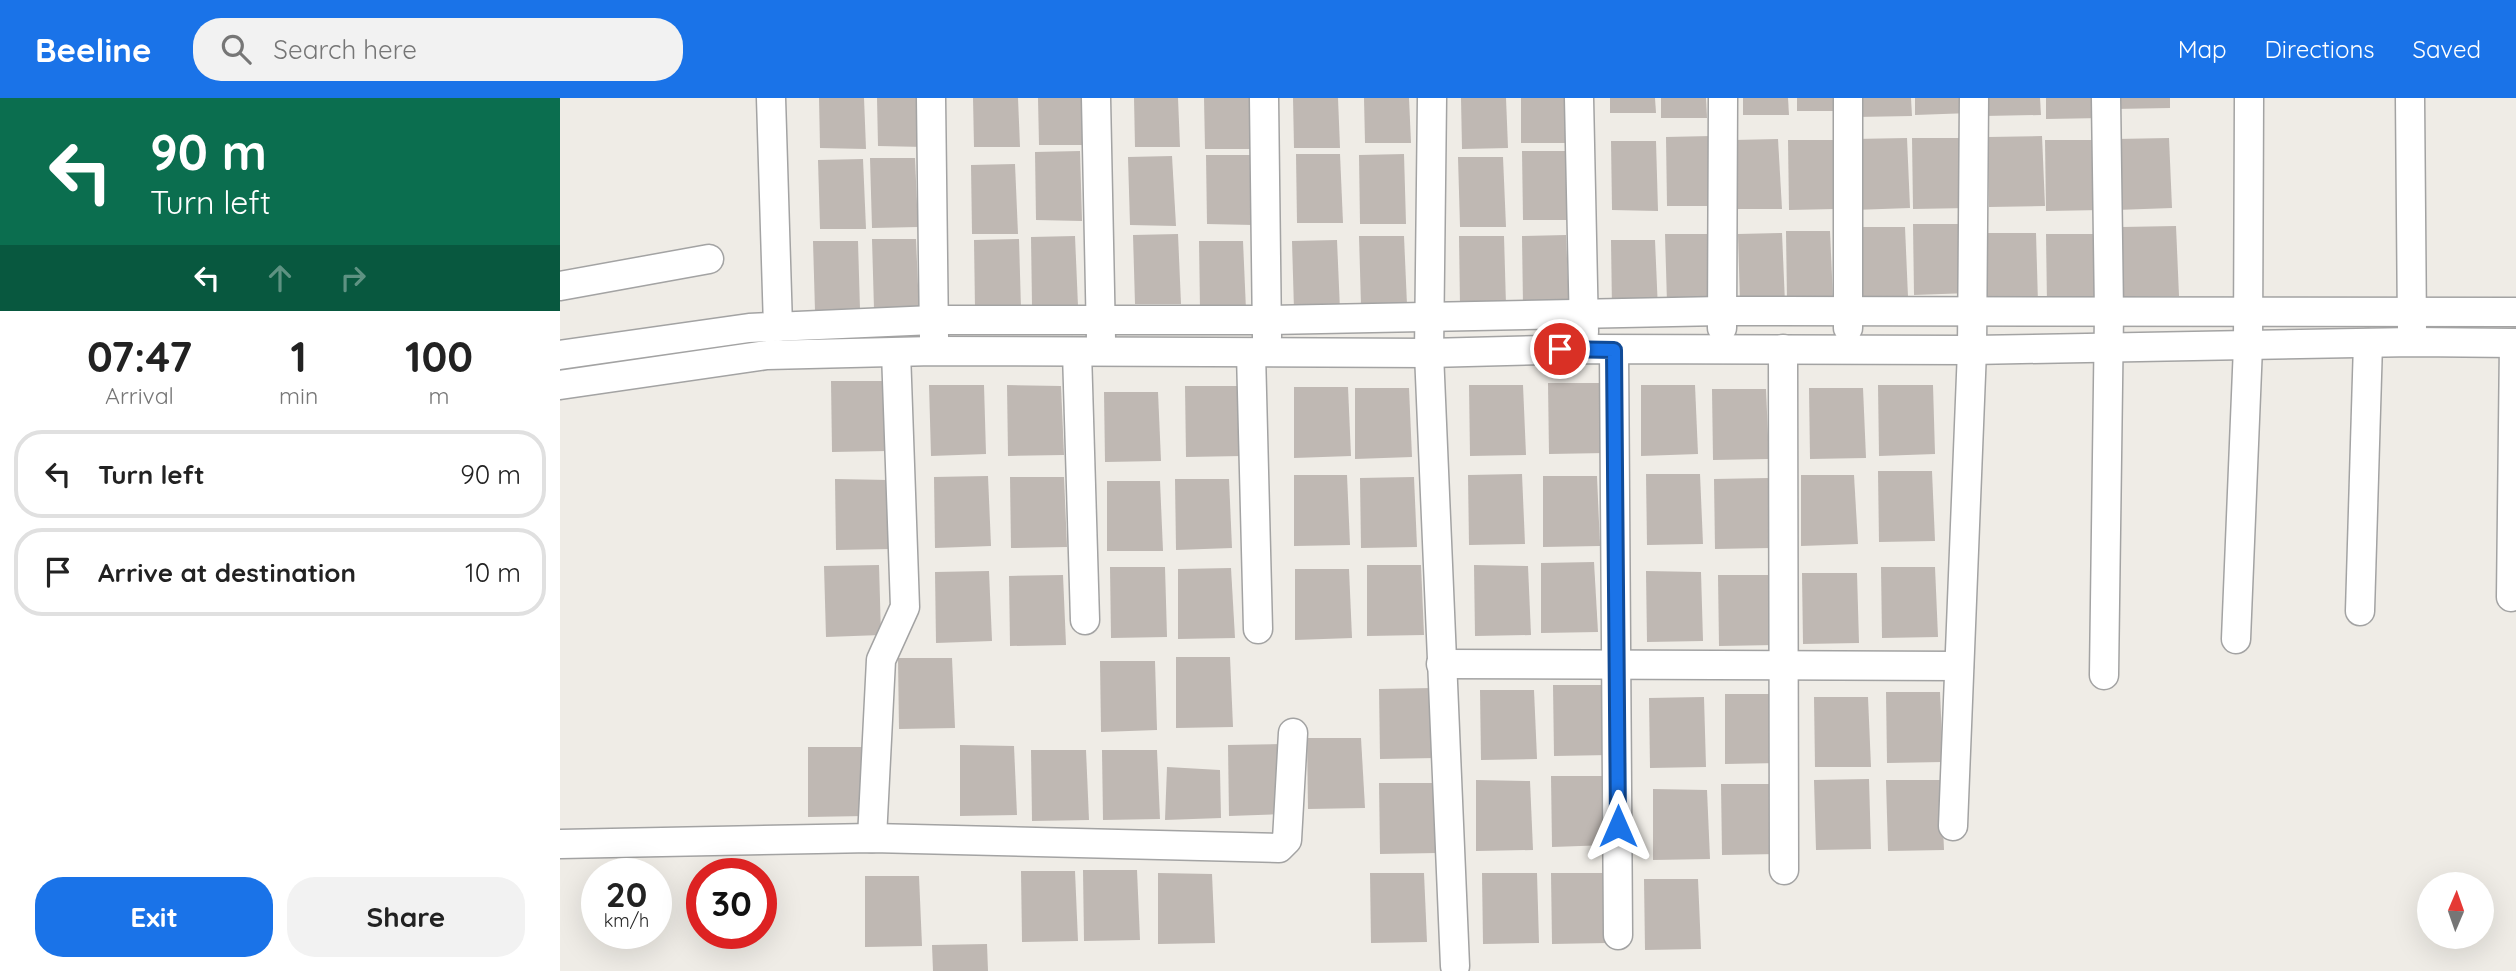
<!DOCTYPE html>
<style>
body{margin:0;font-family:Quicksand,sans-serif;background:#f2f2f2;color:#222;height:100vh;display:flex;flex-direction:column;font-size:26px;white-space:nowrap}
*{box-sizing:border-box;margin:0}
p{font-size:23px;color:#767676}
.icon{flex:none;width:38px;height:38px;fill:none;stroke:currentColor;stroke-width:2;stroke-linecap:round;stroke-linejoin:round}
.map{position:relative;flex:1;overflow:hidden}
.drawer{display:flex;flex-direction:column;background:#fff;width:560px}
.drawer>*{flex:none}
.guide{background:#0b6e4f;color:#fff;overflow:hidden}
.needle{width:46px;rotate:2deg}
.fabs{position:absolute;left:1857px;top:774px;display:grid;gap:14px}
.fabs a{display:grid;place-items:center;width:77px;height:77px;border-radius:50%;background:#fff;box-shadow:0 7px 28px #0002;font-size:35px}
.speed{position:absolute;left:21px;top:760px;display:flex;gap:14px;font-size:35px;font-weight:700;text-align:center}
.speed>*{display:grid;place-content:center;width:91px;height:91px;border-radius:50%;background:#fff;box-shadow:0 7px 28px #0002;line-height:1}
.speed small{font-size:18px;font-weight:400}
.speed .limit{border:10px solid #d22;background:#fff;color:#111}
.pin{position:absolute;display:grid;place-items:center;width:60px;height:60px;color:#fff;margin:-30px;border:4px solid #fff;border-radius:50%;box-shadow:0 2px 7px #0007}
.me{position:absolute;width:77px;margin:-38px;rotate:0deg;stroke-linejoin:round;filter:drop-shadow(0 0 5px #0008)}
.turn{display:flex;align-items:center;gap:24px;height:147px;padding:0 35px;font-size:32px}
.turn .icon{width:91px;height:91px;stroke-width:2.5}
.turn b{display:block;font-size:49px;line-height:60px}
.lanes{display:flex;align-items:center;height:66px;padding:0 35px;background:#0003;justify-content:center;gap:35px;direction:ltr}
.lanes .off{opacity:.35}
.eta{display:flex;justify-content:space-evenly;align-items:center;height:119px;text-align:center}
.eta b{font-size:42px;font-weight:800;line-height:49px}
.button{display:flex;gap:14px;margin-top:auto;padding:14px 35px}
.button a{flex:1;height:80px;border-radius:28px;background:#1a73e8;color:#fff;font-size:28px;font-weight:800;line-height:80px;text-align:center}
.button a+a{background:#f2f2f2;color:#222}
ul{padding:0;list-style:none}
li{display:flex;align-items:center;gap:21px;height:88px;margin:0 14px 10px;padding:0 21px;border:4px solid #e0e0e0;border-radius:28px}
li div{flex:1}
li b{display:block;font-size:26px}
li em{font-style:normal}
header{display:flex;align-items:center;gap:42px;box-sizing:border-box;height:98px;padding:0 35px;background:#1a73e8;color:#fff}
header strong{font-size:33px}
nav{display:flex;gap:38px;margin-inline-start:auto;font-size:24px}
.search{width:490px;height:63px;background:#f2f2f2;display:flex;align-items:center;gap:18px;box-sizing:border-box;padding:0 24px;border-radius:28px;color:#767676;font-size:26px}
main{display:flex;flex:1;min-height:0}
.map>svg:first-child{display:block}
</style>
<header>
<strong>Beeline</strong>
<div class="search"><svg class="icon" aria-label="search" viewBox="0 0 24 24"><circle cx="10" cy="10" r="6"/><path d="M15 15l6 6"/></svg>Search here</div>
<nav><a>Map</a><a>Directions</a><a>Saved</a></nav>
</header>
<main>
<section class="drawer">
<div class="guide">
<div class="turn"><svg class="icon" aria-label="left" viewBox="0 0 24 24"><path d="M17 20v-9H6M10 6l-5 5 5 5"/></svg><div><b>90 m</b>Turn left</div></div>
<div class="lanes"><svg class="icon" aria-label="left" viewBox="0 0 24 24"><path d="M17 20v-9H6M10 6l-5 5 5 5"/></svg><svg class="icon off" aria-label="ahead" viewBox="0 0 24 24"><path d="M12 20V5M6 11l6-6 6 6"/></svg><svg class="icon off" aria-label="right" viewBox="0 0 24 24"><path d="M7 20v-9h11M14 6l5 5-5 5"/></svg></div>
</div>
<div class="eta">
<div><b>07:47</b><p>Arrival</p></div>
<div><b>1</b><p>min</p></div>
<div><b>100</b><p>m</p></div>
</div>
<ul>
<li><svg class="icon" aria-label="left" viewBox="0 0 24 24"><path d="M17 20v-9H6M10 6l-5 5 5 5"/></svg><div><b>Turn left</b></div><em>90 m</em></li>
<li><svg class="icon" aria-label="arrive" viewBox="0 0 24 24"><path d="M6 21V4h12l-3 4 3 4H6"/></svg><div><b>Arrive at destination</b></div><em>10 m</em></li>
</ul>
<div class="button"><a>Exit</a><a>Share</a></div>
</section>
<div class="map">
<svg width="1956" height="873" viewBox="0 0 1956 873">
<rect width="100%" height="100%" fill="#efece6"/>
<g fill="#bfb8b3">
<polygon points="259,0 304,0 306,51 260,50"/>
<polygon points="317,0 362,0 364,49 318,48"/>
<polygon points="413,0 458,0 460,49 414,49"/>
<polygon points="478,0 523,0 525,47 479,47"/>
<polygon points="574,0 618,0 620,49 575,49"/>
<polygon points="644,0 689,0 691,51 645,51"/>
<polygon points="733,0 778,0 780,50 734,50"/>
<polygon points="804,0 849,0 851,45 805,45"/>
<polygon points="901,0 946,0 948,50 902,51"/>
<polygon points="961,0 1006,0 1007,45 961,45"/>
<polygon points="1050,0 1095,0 1096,15 1050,15"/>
<polygon points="1101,0 1146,0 1147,20 1101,20"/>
<polygon points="1183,0 1228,0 1229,17 1183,17"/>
<polygon points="1237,0 1282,0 1283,13 1237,13"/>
<polygon points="1296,0 1351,0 1352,18 1296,19"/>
<polygon points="1355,0 1410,0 1411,15 1355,17"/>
<polygon points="1424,0 1480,0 1481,17 1424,18"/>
<polygon points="1486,0 1541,0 1542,20 1486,21"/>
<polygon points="1554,0 1610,0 1610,10 1554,11"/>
<polygon points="1151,38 1153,108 1107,108 1106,39"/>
<polygon points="1482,38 1485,108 1429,109 1428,39"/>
<polygon points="1347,40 1350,110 1294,112 1294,41"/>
<polygon points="1352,40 1406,40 1409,110 1353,111"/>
<polygon points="1609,40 1612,110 1556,112 1556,41"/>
<polygon points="1218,41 1222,111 1176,111 1174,42"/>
<polygon points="1228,42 1273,42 1275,111 1229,112"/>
<polygon points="1485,42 1539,42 1542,112 1486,113"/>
<polygon points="1051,43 1096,43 1098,113 1052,112"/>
<polygon points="520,53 522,123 476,122 475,54"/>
<polygon points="962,53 1006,53 1009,122 963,122"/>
<polygon points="736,56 780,56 783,125 737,125"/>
<polygon points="844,56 846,126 800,126 799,57"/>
<polygon points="646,57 691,57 693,127 647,126"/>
<polygon points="612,58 616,128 570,127 568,59"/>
<polygon points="898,59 943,59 946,129 900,129"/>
<polygon points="310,60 355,60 358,129 312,130"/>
<polygon points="303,61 306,131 260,131 258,62"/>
<polygon points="455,66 458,136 412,136 411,67"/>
<polygon points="1353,126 1407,126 1410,195 1354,197"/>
<polygon points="1616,128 1619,198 1563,199 1562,129"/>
<polygon points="1291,129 1345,129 1348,199 1292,200"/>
<polygon points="1226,133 1270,133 1273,202 1227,203"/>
<polygon points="1222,135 1225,205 1180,205 1178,136"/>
<polygon points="1421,135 1476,135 1478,205 1422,206"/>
<polygon points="618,136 621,206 575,206 573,137"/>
<polygon points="1105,136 1150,136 1153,206 1107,205"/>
<polygon points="1486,136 1540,136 1543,206 1487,207"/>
<polygon points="1006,137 1009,207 963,207 962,138"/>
<polygon points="515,138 518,208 472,208 471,139"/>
<polygon points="799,138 844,138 847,207 801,207"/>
<polygon points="899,138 944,138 946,207 900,207"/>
<polygon points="312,141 356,141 359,211 314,211"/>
<polygon points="459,141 461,211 415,211 414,142"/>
<polygon points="777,142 780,212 734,212 732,143"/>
<polygon points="1051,142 1095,142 1098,212 1052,212"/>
<polygon points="253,143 298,143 300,212 255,213"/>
<polygon points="639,143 683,143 686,212 640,212"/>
<polygon points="271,283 325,283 328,353 272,354"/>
<polygon points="988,285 1043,285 1046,355 989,356"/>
<polygon points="369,287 424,287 426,356 371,358"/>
<polygon points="447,287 501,288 504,357 448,358"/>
<polygon points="909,287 963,287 966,357 910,358"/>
<polygon points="1081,287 1135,287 1138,356 1081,358"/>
<polygon points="1318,287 1373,287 1375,356 1319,358"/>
<polygon points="625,288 679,288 682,358 626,359"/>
<polygon points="734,289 788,289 791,358 734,360"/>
<polygon points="795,290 849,290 852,359 795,361"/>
<polygon points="1249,290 1303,290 1306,360 1250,361"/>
<polygon points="1152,291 1206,291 1209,361 1153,362"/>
<polygon points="544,294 598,294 601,363 545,364"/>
<polygon points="1318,373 1372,373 1375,443 1319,444"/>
<polygon points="962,376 965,446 909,447 908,377"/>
<polygon points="1086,376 1140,376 1143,446 1087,447"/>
<polygon points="734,377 787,377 790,447 734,448"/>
<polygon points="1241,377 1294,377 1298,446 1241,448"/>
<polygon points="428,378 431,448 375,450 374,379"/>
<polygon points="983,378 1037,378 1040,448 983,449"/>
<polygon points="450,379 504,379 507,449 451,450"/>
<polygon points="854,379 857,449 801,450 800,380"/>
<polygon points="1209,380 1211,450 1155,451 1154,381"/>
<polygon points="275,381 329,382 332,451 276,452"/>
<polygon points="615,381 669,381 672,450 616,452"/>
<polygon points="547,383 600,383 603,453 547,453"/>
<polygon points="1034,464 1038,534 981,535 981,465"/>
<polygon points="319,467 321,537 266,539 264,468"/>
<polygon points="807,467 861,467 864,537 807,538"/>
<polygon points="914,467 968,468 971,537 915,538"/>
<polygon points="550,469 605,469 607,539 551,540"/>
<polygon points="1321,469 1375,469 1378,539 1322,540"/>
<polygon points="671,470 675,540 618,541 618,471"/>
<polygon points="735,471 789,471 792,540 735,542"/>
<polygon points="429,473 432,543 376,545 375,474"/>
<polygon points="1086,473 1141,474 1143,543 1087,544"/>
<polygon points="1242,475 1297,475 1299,545 1243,546"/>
<polygon points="503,477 506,547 450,548 449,478"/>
<polygon points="1158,477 1213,477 1215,547 1159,548"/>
<polygon points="616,559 670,559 673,629 616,630"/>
<polygon points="338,560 392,560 395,630 339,631"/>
<polygon points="540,563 595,563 597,632 541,634"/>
<polygon points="993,587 1047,587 1050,657 994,658"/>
<polygon points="873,590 876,660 820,661 819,591"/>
<polygon points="920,592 974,592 977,661 921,662"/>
<polygon points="1326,594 1380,594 1383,664 1327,665"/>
<polygon points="1165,596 1219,596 1222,665 1165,666"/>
<polygon points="1144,599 1146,669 1090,670 1089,600"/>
<polygon points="1254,599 1308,599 1311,669 1255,669"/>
<polygon points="747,640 801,640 805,710 748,711"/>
<polygon points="722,646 725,716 669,718 668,647"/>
<polygon points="400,647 454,648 457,717 400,718"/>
<polygon points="248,649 302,649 305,718 248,719"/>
<polygon points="471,652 526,652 529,722 472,723"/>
<polygon points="542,652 597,652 600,721 543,722"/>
<polygon points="607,669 660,672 661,720 605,722"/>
<polygon points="991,678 1046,678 1049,747 992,749"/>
<polygon points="1309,681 1311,751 1256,752 1254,682"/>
<polygon points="916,682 970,683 973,752 916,753"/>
<polygon points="1326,682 1381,682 1384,752 1328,753"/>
<polygon points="819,685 874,685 877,755 820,756"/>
<polygon points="1161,686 1216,686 1218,756 1162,757"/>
<polygon points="1093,691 1147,692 1150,761 1093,762"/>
<polygon points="523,772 577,772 580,842 524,843"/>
<polygon points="461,773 515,773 518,843 462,844"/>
<polygon points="598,775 652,776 655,845 598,846"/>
<polygon points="810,775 864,775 867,844 811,845"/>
<polygon points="922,775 977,775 979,845 923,846"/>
<polygon points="991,775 1045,775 1048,845 992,846"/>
<polygon points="305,778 359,778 362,848 305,849"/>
<polygon points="1084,781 1138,781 1141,851 1085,852"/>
<polygon points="427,846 428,873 373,873 372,847"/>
</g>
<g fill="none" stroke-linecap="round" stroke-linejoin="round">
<defs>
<g id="street">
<polyline points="211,0 218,229"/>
<polyline points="371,0 374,239"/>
<polyline points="536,0 541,241"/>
<polyline points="704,0 707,239"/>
<polyline points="872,0 869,255 895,868"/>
<polyline points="1019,0 1024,234"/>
<polyline points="1288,0 1288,230"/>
<polyline points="1850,0 1852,232"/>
<polyline points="0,188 149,161"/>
<polyline points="1162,230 1163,0"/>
<polyline points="1223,251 1224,772"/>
<polyline points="1054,252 1058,837"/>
<polyline points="517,254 525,522"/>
<polyline points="691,255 698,531"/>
<polyline points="0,257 189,230 373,222 707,222 1162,213 1956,214"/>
<polyline points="0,287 207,257 374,253 869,255 1026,251 1412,252 1853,244 1956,245"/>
<polyline points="1951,499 1954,245"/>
<polyline points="1800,513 1808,245"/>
<polyline points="1676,541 1688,248 1689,0"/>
<polyline points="881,566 1399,568"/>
<polyline points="1544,577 1549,215 1546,0"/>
<polyline points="1393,728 1412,252 1414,0"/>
<polyline points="312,740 321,562 345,509 336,254"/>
<polyline points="0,746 312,740 719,750 727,742 733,635"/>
</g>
</defs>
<use href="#street" stroke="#a3a3a3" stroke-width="31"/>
<use href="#street" stroke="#fff" stroke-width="28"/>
</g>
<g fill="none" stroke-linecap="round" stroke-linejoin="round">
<defs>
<polyline id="route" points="1000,251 1054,252 1058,728"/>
</defs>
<use href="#route" stroke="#114b97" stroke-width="18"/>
<use href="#route" stroke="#1a73e8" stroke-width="12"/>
</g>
</svg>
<div class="fabs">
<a><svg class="needle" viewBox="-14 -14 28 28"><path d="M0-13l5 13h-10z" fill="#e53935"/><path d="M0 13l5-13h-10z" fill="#767676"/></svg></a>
</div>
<div class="speed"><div>20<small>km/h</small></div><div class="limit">30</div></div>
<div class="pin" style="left:1000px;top:251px;background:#d93025"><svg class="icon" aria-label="arrive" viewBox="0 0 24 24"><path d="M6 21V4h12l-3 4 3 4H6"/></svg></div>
<svg class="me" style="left:1058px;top:728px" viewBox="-20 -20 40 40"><path d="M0-17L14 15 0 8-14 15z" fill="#1a73e8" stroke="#fff" stroke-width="4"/></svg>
</div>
</main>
